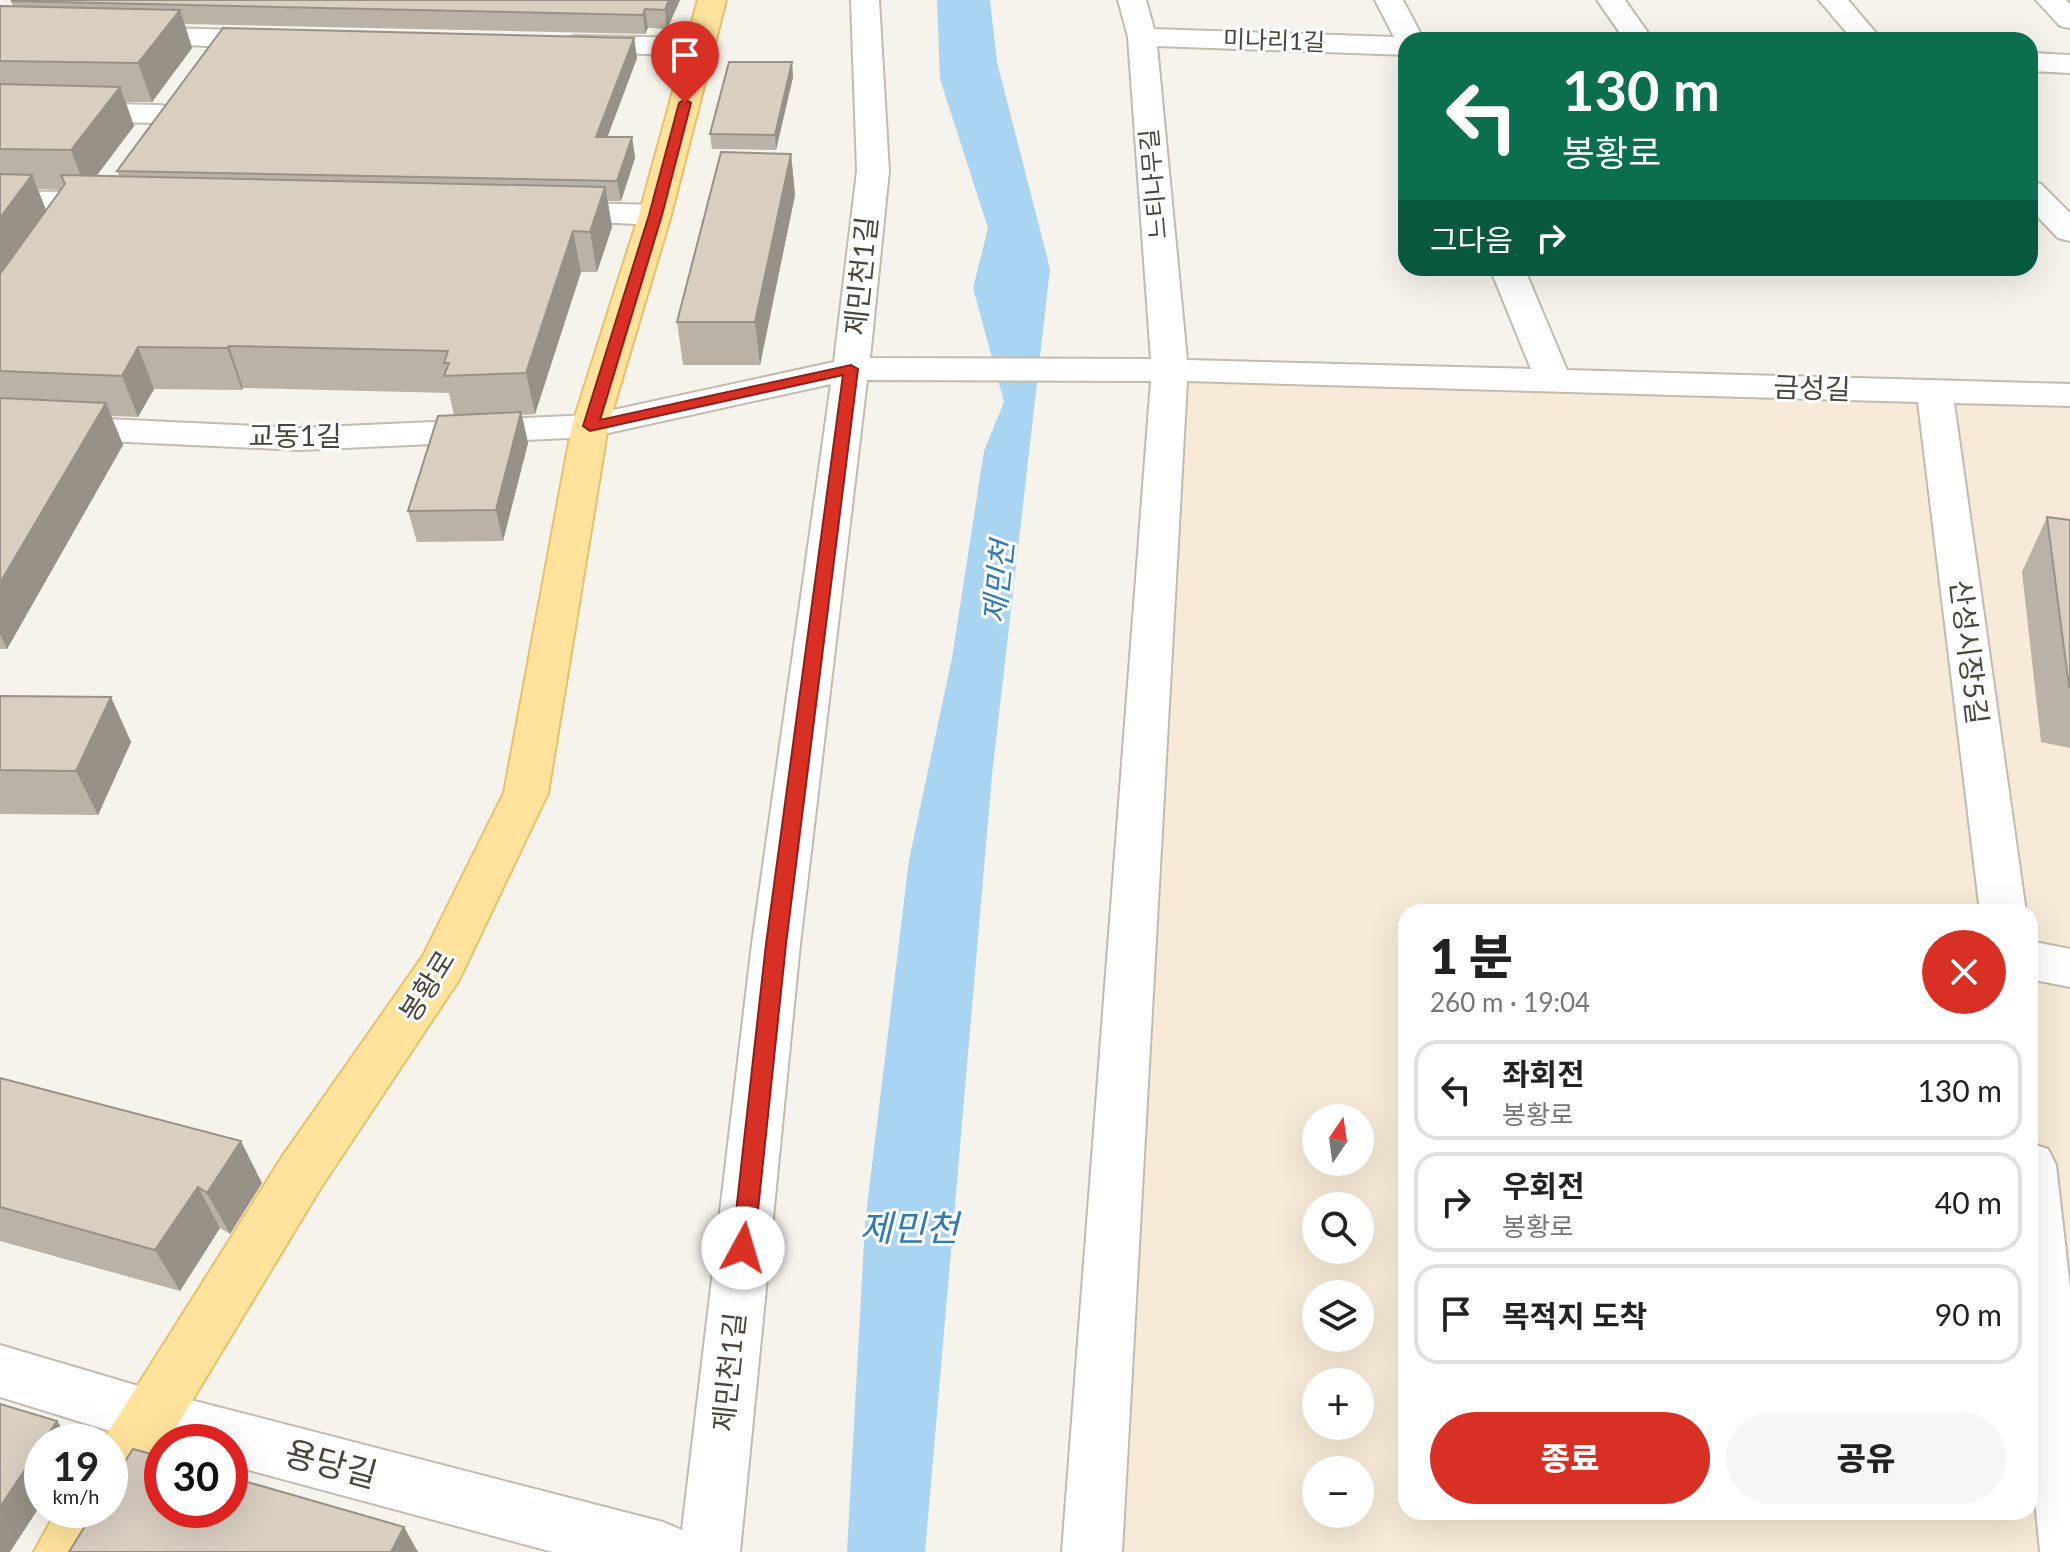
<!DOCTYPE html>
<html lang="ko">
<meta charset="utf-8">
<style>
body{margin:0;font-family:Lato,"Noto Sans KR",sans-serif;background:#f6f6f6;color:#222;height:100vh;display:flex;flex-direction:column;font-size:30px;white-space:nowrap}
*{box-sizing:border-box;margin:0}
p{font-size:26px;color:#767676}
.icon{flex:none;width:44px;height:44px;fill:none;stroke:currentColor;stroke-width:2;stroke-linecap:round;stroke-linejoin:round}
.map{position:relative;flex:1;overflow:hidden}
.panel{position:absolute;left:1398px;top:904px;width:640px;height:616px;display:flex;flex-direction:column;background:#fff;border-radius:24px;box-shadow:0 8px 32px #0002}
.panel>*{flex:none}
.guide{position:absolute;left:1398px;top:32px;width:640px;height:244px;border-radius:24px;box-shadow:0 8px 32px #0002;background:#0b6e4f;color:#fff;overflow:hidden}
.needle{width:52px;rotate:13deg}
.buttons{position:absolute;left:1302px;top:1104px;display:grid;gap:16px}
.buttons a{display:grid;place-items:center;width:72px;height:72px;border-radius:50%;background:#fff;box-shadow:0 8px 32px #0002;font-size:40px}
.speed{position:absolute;left:24px;top:1424px;display:flex;gap:16px;font-size:40px;font-weight:700;text-align:center}
.speed>*{display:grid;place-content:center;width:104px;height:104px;border-radius:50%;background:#fff;box-shadow:0 8px 32px #0002;line-height:1}
.speed small{font-size:20px;font-weight:400}
.speed .limit{border:12px solid #d22;background:#fff;color:#111}
.pin{position:absolute;display:grid;place-items:center;width:68px;height:68px;color:#fff;margin:-82px -34px;border-radius:50% 50% 50% 0;rotate:-45deg;box-shadow:0 0 8px #0007}
.pin .icon{rotate:45deg}
.me{position:absolute;width:88px;margin:-44px;rotate:6deg;stroke-linejoin:round;filter:drop-shadow(0 0 6px #0008)}
.turn{display:flex;align-items:center;gap:28px;height:168px;padding:0 32px;font-size:36px}
.turn .icon{width:104px;height:104px;stroke-width:2.5}
.turn b{display:block;font-size:56px;line-height:68px}
.then{display:flex;align-items:center;height:76px;padding:0 32px;background:#0003;gap:16px;font-size:30px}
.round{display:grid;place-items:center;flex:none;width:84px;height:84px;border-radius:42px;background:#f6f6f6}
.headline{display:flex;align-items:center;justify-content:space-between;height:136px;padding:0 32px}
h1{font-size:48px;font-weight:800;line-height:60px}
.cta{display:flex;gap:16px;margin-top:auto;padding:16px 32px}
.cta a{flex:1;height:92px;border-radius:48px;background:#d93025;color:#fff;font-size:32px;font-weight:800;line-height:92px;text-align:center}
.cta a+a{background:#f6f6f6;color:#222}
ul{padding:0;list-style:none}
li{display:flex;align-items:center;gap:24px;height:100px;margin:0 16px 12px;padding:0 16px;border:4px solid #e0e0e0;border-radius:24px}
li div{flex:1}
li b{display:block;font-size:30px}
li em{font-style:normal}
.map>svg:first-child{display:block}
</style>
<div class="map">
<svg width="2070" height="1552" viewBox="0 0 2070 1552">
<rect width="100%" height="100%" fill="#f6f3ec"/>
<path fill="#f7ead8" fill-rule="evenodd" d="M 1170,370 L 2070,401 L 2070,1552 L 1103,1552 ZM 1406,912 L 2030,912 L 2030,1512 L 1406,1512 ZM 1316,1118 L 1360,1118 L 1360,1162 L 1316,1162 ZM 1316,1206 L 1360,1206 L 1360,1250 L 1316,1250 ZM 1316,1294 L 1360,1294 L 1360,1338 L 1316,1338 ZM 1316,1382 L 1360,1382 L 1360,1426 L 1316,1426 ZM 1316,1470 L 1360,1470 L 1360,1514 L 1316,1514 Z"/>
<polygon fill="#a9d4f2" points="937,0 990,0 997,62 1050,269 992,775 925,1552 847,1552 865,1223 909,860 952,658 984,451 1004,402 973,288 988,228 940,79"/>
<g fill="none" stroke-linecap="round" stroke-linejoin="round">
<defs>
<g id="minor">
<polygon points="851,0 879,0 889,171 870,358 1151,359 1128,37 1118,0 1146,0 1154,29 1394,37 1375,0 1403,0 1424,40 1406,40 1406,55 1157,46 1187,360 1531,369 1490,268 1524,268 1567,370 2070,384 2070,406 1954,403 2026,912 1980,912 1918,402 1187,381 1122,1552 1062,1552 1151,381 867,380 800,944 740,1552 553,1552 230,1465 230,1442 162,1442 162,1447 0,1397 0,1345 152,1390 663,1522 682,1530 752,944 831,384 590,437 300,450 0,436 0,414 300,428 590,415 834,362 857,171"/>
<polygon points="1597,0 1625,0 1653,40 1625,40"/>
<polygon points="1819,0 1848,0 1882,40 1853,40"/>
<polygon points="2036,0 2066,0 2070,4 2070,28 2060,26"/>
<polygon points="131,27 274,31 284,34 288,40 284,46 274,49 121,42 117,36 121,30"/>
<polygon points="575,36 700,38 710,41 714,47 710,53 700,56 565,51 561,45 565,39"/>
<polygon points="2030,53 2070,55 2070,73 2030,71"/>
<polygon points="0,102 161,105 172,108 176,114 172,120 161,123 0,120"/>
<polygon points="2030,181 2041,184 2070,213 2070,241 2058,238 2030,209"/>
<polygon points="0,191 113,193 124,196 129,203 124,210 113,213 0,211"/>
<polygon points="550,202 655,205 666,208 671,215 666,222 655,225 539,219 534,212 539,205"/>
<polygon points="2030,941 2070,949 2070,987 2030,979"/>
<polygon points="2030,1143 2048,1149 2056,1165 2070,1287 2070,1552 2040,1552 2030,1446"/>
</g>
<polygon id="major" points="698,0 726,0 671,215 608,426 548,793 459,980 320,1189 167,1442 162,1442 162,1450 131,1502 119,1507 112,1530 98,1552 34,1552 57,1510 110,1510 110,1442 102,1442 282,1157 423,956 504,793 572,426 639,215"/>
</defs>
<use href="#minor" stroke="#c2bbae" stroke-width="4"/>
<use href="#major" stroke="#e6c16a" stroke-width="4"/>
<use href="#minor" fill="#fff" fill-rule="evenodd"/>
<use href="#major" fill="#ffe39c" fill-rule="evenodd"/>
</g>
<g fill="#bab2a6" fill-rule="evenodd">
<path d="M 680,0 L 667,29 L 648,28 L 645,34 L 185,24 L 192,48 L 152,102 L 126,102 L 134,126 L 96,176 L 120,177 L 117,171 L 634,38 L 637,58 L 607,137 L 632,137 L 635,158 L 621,201 L 608,201 L 612,227 L 597,272 L 581,272 L 535,414 L 522,415 L 528,443 L 503,541 L 417,542 L 408,511 L 454,415 L 449,393 L 243,388 L 242,390 L 154,389 L 138,417 L 111,416 L 123,445 L 7,649 L 0,649 L 0,6 L 13,6 L 11,1 ZM 38,189 L 61,190 L 46,211 Z"/>
<polygon points="792,62 793,77 776,150 712,149 710,134"/>
<polygon points="791,154 795,195 760,365 683,365 677,322"/>
<polygon points="2047,517 2070,520 2070,748 2041,742 2022,572"/>
<polygon points="0,696 131,742 98,815 0,814"/>
<polygon points="0,1078 262,1183 230,1234 220,1228 180,1291 0,1241"/>
</g>
<g fill="#979187">
<polygon points="669,0 680,0 667,29 665,10"/>
<polygon points="645,9 648,28 645,34 643,15"/>
<polygon points="180,10 192,48 152,102 138,63"/>
<polygon points="634,38 637,58 600,157 596,137"/>
<polygon points="792,62 793,77 776,150 775,135"/>
<polygon points="120,87 134,126 86,190 71,150"/>
<polygon points="632,137 635,158 621,201 617,181"/>
<polygon points="791,154 795,195 760,365 755,322"/>
<polygon points="32,175 48,215 0,282 0,218"/>
<polygon points="605,187 612,227 597,272 590,232"/>
<polygon points="573,231 581,272 535,414 526,373"/>
<polygon points="229,346 243,388 242,390 227,348"/>
<polygon points="138,347 154,389 138,417 122,376"/>
<polygon points="106,403 123,445 7,649 0,634 0,583"/>
<polygon points="521,412 528,443 503,541 496,510"/>
<polygon points="111,697 131,742 98,815 76,771"/>
<polygon points="241,1141 262,1183 230,1234 207,1193"/>
<polygon points="198,1187 220,1228 180,1291 155,1250"/>
<polygon points="57,1421 72,1442 43,1442"/>
<polygon points="42,1444 42,1503 10,1552 0,1552 0,1507"/>
<polygon points="404,1527 418,1552 391,1552"/>
</g>
<g fill="#d8cfc1" stroke="#979187" stroke-width="2">
<polygon points="13,0 669,0 665,10 645,9 643,15 11,1"/>
<polygon points="0,6 180,10 138,63 0,61"/>
<polygon points="223,28 634,38 596,137 632,137 617,181 117,171"/>
<polygon points="729,62 792,62 775,135 710,134"/>
<polygon points="0,84 120,87 71,150 0,149"/>
<polygon points="721,152 791,154 755,322 677,322"/>
<polygon points="0,174 32,175 0,218"/>
<polygon points="61,175 605,187 590,232 573,231 526,373 444,376 449,363 444,363 448,351 229,346 227,348 138,347 122,376 0,371 0,274 65,184"/>
<polygon points="0,398 106,403 0,583"/>
<polygon points="521,412 496,510 408,511 438,416"/>
<polygon points="2047,517 2070,520 2070,687 2069,687"/>
<polygon points="0,696 111,697 76,771 0,770"/>
<polygon points="0,1078 241,1141 207,1193 198,1187 155,1250 0,1207"/>
<polygon points="0,1404 57,1421 43,1442 42,1442 42,1444 0,1507"/>
<polygon points="133,1449 162,1457 162,1510 230,1510 230,1477 404,1527 391,1552 69,1552 95,1510 110,1510 110,1485"/>
</g>
<polygon fill="#d93025" stroke="#8d1f18" stroke-width="2" points="685,99 691,103 662,215 600,420 851,365 858,369 786,944 754,1248 751,1255 743,1258 735,1255 732,1248 766,944 843,375 590,431 583,426 649,215 679,103"/>
<g text-anchor="middle" stroke-width="6" stroke-linejoin="round" paint-order="stroke">
<g font-size="24" fill="#4b4439" stroke="#fff">
<text transform="translate(1274 41) rotate(2)" y="8">미나리1길</text>
<text transform="translate(1154 184) rotate(-95)" y="8">느티나무길</text>
</g>
<g font-size="28" fill="#4b4439" stroke="#fff">
<text transform="translate(861 276) rotate(-84)" y="10">제민천1길</text>
<text transform="translate(1812 388) rotate(2)" y="10">금성길</text>
<text x="295" y="446">교동1길</text>
<text transform="translate(1969 652) rotate(83)" y="10">산성시장5길</text>
<text transform="translate(427 986) rotate(-58)" y="10">봉황로</text>
<text transform="translate(729 1372) rotate(-84)" y="10">제민천1길</text>
</g>
<g font-size="30" font-style="italic" fill="#2e7ab2" stroke="#fff">
<text transform="translate(999 582) rotate(-84)" y="10">제민천</text>
</g>
<g font-size="34" fill="#4b4439" stroke="#fff">
<text transform="translate(331 1464) rotate(15)" y="12">용당길</text>
</g>
<g font-size="36" font-style="italic" fill="#2e7ab2" stroke="#fff">
<text x="909" y="1241">제민천</text>
</g>
</g>
</svg>
<div class="buttons">
<a><svg class="needle" viewBox="-14 -14 28 28"><path d="M0-13l5 13h-10z" fill="#e53935"/><path d="M0 13l5-13h-10z" fill="#767676"/></svg></a>
<a><svg class="icon" aria-label="search" viewBox="0 0 24 24"><circle cx="10" cy="10" r="6"/><path d="M15 15l6 6"/></svg></a>
<a><svg class="icon" aria-label="layers" viewBox="0 0 24 24"><path d="M12 4l9 5-9 5-9-5zM3 14l9 5 9-5"/></svg></a>
<a>+</a>
<a>−</a>
</div>
<div class="speed"><div>19<small>km/h</small></div><div class="limit">30</div></div>
<div class="pin" style="left:685px;top:103px;background:#d93025"><svg class="icon" aria-label="arrive" viewBox="0 0 24 24"><path d="M6 21V4h12l-3 4 3 4H6"/></svg></div>
<svg class="me" style="left:743px;top:1248px" viewBox="-20 -20 40 40"><circle r="19" fill="#fff"/><path d="M0-13L10 11 0 6-10 11z" fill="#d93025"/></svg>
<div class="guide">
<div class="turn"><svg class="icon" aria-label="left" viewBox="0 0 24 24"><path d="M17 20v-9H6M10 6l-5 5 5 5"/></svg><div><b>130 m</b>봉황로</div></div>
<div class="then">그다음<svg class="icon" aria-label="right" viewBox="0 0 24 24"><path d="M7 20v-9h11M14 6l5 5-5 5"/></svg></div>
</div>
<section class="panel">
<div class="headline"><div><h1>1 분</h1><p>260 m · 19:04</p></div><a class="round" style="background:#d93025;color:#fff"><svg class="icon" aria-label="close" viewBox="0 0 24 24"><path d="M6 6l12 12M18 6L6 18"/></svg></a></div>
<ul>
<li><svg class="icon" aria-label="left" viewBox="0 0 24 24"><path d="M17 20v-9H6M10 6l-5 5 5 5"/></svg><div><b>좌회전</b><p>봉황로</p></div><em>130 m</em></li>
<li><svg class="icon" aria-label="right" viewBox="0 0 24 24"><path d="M7 20v-9h11M14 6l5 5-5 5"/></svg><div><b>우회전</b><p>봉황로</p></div><em>40 m</em></li>
<li><svg class="icon" aria-label="arrive" viewBox="0 0 24 24"><path d="M6 21V4h12l-3 4 3 4H6"/></svg><div><b>목적지 도착</b></div><em>90 m</em></li>
</ul>
<div class="cta"><a>종료</a><a>공유</a></div>
</section>
</div>
